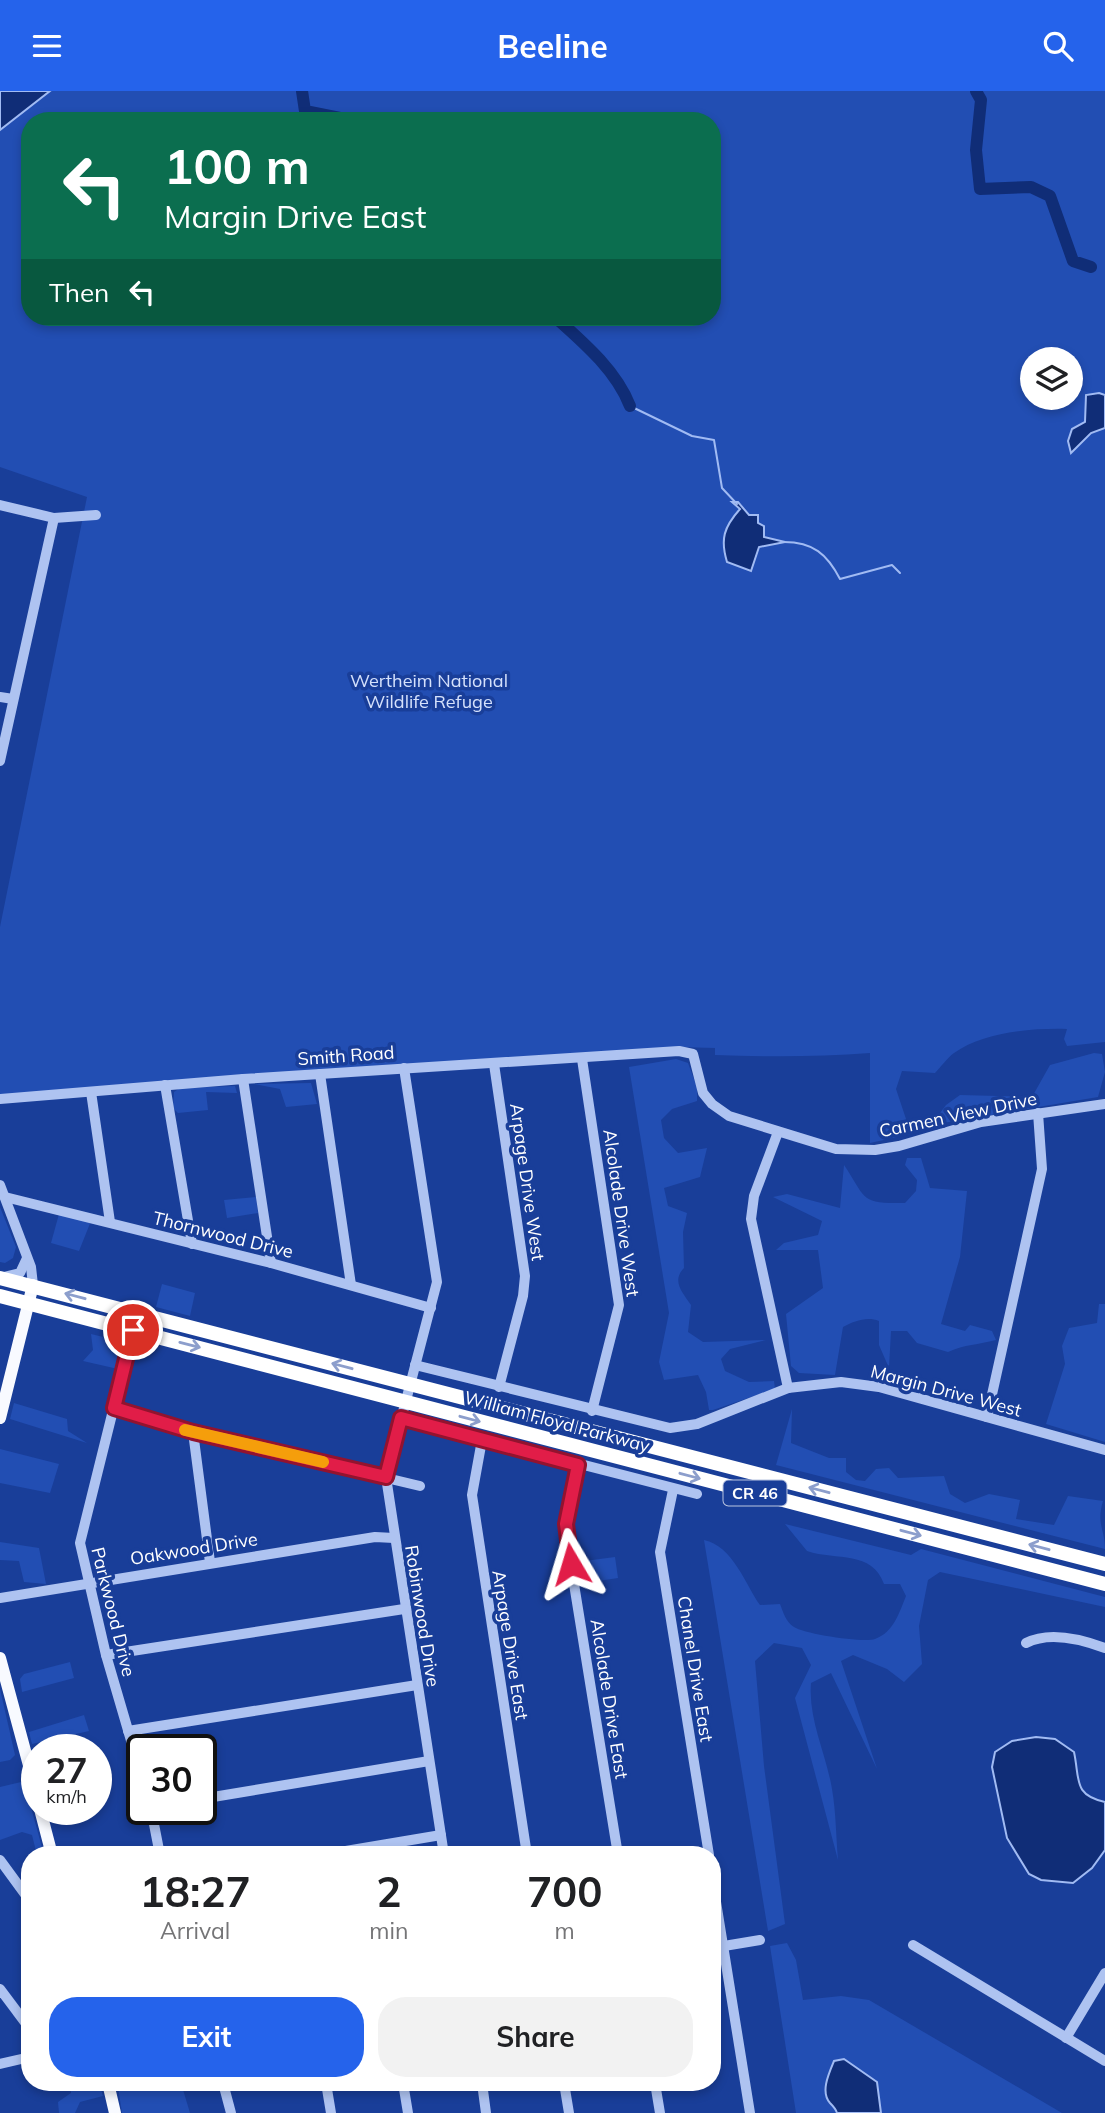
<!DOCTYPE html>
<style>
body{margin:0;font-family:Mulish,sans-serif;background:#f2f2f2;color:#202124;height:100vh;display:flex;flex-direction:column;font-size:26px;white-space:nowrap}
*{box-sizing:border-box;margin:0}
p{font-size:23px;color:#757577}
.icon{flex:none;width:38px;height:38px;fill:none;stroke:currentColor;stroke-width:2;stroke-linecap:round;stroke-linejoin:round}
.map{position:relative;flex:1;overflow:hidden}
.drawer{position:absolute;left:21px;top:1755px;width:700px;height:245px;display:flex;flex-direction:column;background:#fff;border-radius:28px;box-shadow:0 4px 10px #0003}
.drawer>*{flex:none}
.hud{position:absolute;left:21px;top:21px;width:700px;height:214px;border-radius:28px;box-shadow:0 4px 10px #0003;background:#0b6e4f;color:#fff;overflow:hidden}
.tools{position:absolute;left:1020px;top:256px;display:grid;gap:14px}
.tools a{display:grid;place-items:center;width:63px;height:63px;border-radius:50%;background:#fff;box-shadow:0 4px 10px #0003;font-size:35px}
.speed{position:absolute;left:21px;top:1643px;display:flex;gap:14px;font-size:35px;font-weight:700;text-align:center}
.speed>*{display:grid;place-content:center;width:91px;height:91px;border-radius:50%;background:#fff;box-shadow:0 4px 10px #0003;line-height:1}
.speed small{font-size:18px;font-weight:400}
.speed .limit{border:4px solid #111;border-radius:10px;background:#fff;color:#111}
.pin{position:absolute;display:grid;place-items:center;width:60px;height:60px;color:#fff;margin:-30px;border:4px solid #fff;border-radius:50%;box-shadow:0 2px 7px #0007}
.me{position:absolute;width:77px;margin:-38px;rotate:353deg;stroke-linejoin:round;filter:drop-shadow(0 0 5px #0008)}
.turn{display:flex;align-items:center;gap:24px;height:147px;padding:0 28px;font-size:32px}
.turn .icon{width:91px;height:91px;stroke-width:2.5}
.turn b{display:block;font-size:49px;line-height:60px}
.then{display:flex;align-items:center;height:66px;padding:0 28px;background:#0003;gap:14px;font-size:26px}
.eta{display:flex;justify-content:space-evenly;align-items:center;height:119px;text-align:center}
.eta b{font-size:42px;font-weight:700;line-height:49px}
.button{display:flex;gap:14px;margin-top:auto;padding:14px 28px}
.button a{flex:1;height:80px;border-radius:28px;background:#2563eb;color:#fff;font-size:28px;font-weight:700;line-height:80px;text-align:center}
.button a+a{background:#f2f2f2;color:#202124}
header{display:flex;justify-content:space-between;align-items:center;height:91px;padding:0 28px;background:#2563eb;color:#fff;font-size:32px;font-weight:700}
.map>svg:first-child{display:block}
</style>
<header><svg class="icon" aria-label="menu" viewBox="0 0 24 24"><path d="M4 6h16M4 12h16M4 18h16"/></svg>Beeline<svg class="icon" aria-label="search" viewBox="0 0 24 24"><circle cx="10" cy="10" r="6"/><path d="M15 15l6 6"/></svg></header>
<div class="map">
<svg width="1105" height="2022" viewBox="0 0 1105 2022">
<rect width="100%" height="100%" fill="#193e99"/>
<g fill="#224eb3" fill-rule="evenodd">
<path d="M 0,0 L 1105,0 L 1105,951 L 1067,955 L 1064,948 L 1067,938 C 1032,937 984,941 954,962 C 947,967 941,976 935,982 L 902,980 L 896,998 L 911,1043 L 870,1052 L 870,962 C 818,966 767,966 715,964 L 715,957 L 679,956 L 0,1005 L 0,836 L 87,406 L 0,376 ZM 30,30 L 712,30 L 712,226 L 30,226 ZM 1032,268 L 1071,268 L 1071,306 L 1032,306 Z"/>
<polygon points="1094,962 1102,963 1105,981 1098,1006 931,1034 946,1014 960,1004 1032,1006 1050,974"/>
<path d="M 676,968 L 688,972 L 697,996 L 697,1010 L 672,1018 L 661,1029 L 664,1047 L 678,1062 L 707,1057 L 700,1086 L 664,1097 L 668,1115 L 687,1122 L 683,1141 L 684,1177 C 671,1190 683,1202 691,1214 L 688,1241 L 703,1251 L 766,1249 L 730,1258 L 721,1268 L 725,1280 L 749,1291 L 774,1290 L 775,1298 L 713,1319 L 709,1319 L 706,1301 L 698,1284 L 664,1289 L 659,1271 L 669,1222 L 629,976 Z"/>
<polygon points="311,992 317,1013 286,1016 280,998 254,993"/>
<polygon points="235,995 237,1002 206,1001 208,1019 178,1022 173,1017 174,1001 180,997"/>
<path d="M 907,1067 L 921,1067 L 930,1097 L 967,1100 L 960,1166 L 941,1233 L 965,1240 L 970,1234 L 992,1240 L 996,1249 C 978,1254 965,1253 948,1261 L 917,1252 L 907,1240 L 891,1240 L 889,1277 L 879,1254 L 879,1230 C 867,1225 854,1230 843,1236 L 835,1284 L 799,1282 L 791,1275 L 786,1223 L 823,1197 L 818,1159 L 776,1159 L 784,1152 L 818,1144 L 822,1130 L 773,1106 L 787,1103 L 840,1117 L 844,1074 C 867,1108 859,1113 905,1112 L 916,1100 L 917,1089 L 905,1074 Z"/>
<polygon points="256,1106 258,1122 227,1127 224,1109"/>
<polygon points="0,1116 16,1156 13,1167 5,1172 0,1171"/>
<polygon points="59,1123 91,1130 79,1160 51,1152"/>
<polygon points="162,1193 195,1202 190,1225 156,1216"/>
<polygon points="1099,1213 1105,1213 1105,1351 1046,1333 1065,1273 1062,1255 1069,1237 1097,1232"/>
<polygon points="91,1243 124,1251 118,1278 83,1270 93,1259"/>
<polygon points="14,1312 67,1328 68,1340 87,1352 10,1328"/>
<path d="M 792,1318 L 791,1352 L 829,1367 L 846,1367 L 846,1381 L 856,1389 L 865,1390 L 876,1378 L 889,1377 L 898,1387 L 944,1385 L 950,1403 L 965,1412 L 989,1403 L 1020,1409 L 1016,1428 L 1054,1434 L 1068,1405 L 1103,1410 C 1096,1433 1105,1438 1105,1458 L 776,1374 Z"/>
<polygon points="0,1358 59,1373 50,1402 0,1392"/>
<path d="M 785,1433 L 911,1464 L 921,1458 L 1105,1506 L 1105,1516 L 940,1481 L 928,1489 L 919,1535 L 922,1573 L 904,1591 L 887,1578 L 853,1564 L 841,1570 L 877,1678 L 831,1582 L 811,1592 C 808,1628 826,1662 832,1698 C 836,1721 836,1745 838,1769 L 795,1607 L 811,1574 L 802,1557 L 774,1552 L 755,1570 L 764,1675 L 785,1833 L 768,1840 L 704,1449 C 733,1455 745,1493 760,1514 L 780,1513 C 783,1521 786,1531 794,1536 C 804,1543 864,1552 875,1548 C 894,1541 899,1522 906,1505 L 900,1493 L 884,1493 C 872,1459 837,1470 807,1460 Z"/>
<polygon points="0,1451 39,1457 46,1493 24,1491 19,1470 0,1469"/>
<polygon points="615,1466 618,1487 579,1493 577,1471"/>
<polygon points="70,1571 74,1587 22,1601 20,1588 24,1583"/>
<polygon points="0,1598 15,1664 10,1669 0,1671"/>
<polygon points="84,1624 89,1640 32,1653 29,1641"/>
<polygon points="21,1691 26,1698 44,1764 37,1764 32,1744 22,1741 0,1749 0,1696"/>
<polygon points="787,1852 796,1869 803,1909 841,1905 869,1909 1062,2022 796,2022 770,1855"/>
<polygon points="70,1992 99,1992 103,2005 80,2011 75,2022 59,2022 58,2011 71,2002"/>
<polygon points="123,1992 181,1992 190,2022 122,2022 118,1996"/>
</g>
<g fill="#102d77" stroke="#a1bbf3" stroke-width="2">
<polygon points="0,0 50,0 0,39"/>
<polygon points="1099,302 1105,304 1105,337 1091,342 1071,362 1068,350 1072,338 1085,331 1086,304"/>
<path d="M 732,411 L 738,411 L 749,424 L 758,424 L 758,432 L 764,435 L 764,446 L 785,451 L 759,456 L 751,480 L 727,471 C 720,448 724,436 740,418 Z"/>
<path d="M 1036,1646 L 1055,1648 L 1074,1661 C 1080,1689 1073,1704 1105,1711 L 1105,1759 L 1092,1777 L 1073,1792 L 1041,1789 L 1029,1783 L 1007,1747 L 992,1676 L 995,1661 L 1012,1650 Z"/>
<path d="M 844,1968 L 877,1991 L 881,2022 L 837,2022 C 836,2018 833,2015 830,2012 C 820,2001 829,1982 834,1970 Z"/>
</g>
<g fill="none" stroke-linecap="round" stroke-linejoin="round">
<g stroke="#a1bbf3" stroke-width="2">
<polyline points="630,315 692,345 714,349 722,397 737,413"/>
<path d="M 784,451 C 813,451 827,463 840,488 L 892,474 L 900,482"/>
</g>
<g stroke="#102d77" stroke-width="12">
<polyline points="302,0 305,20 355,30"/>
<polyline points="976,0 981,9 976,59 980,98 1031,96 1050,105 1073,170 1091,176"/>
<path d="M 555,226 C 583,251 616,279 630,315"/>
</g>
<g stroke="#aec3f1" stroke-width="10">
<polyline points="0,414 54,427 96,424"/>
<polyline points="0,606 13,608"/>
<polyline points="0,670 54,427"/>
<polyline points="582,968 619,1214 592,1320"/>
<polyline points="494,973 525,1185 523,1205 499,1296"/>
<polyline points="404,977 437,1191 386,1386 444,1764"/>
<polyline points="320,983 351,1194"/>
<polyline points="243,988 271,1172"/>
<polyline points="165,994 192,1153"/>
<polyline points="91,1001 110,1131"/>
<polyline points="0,1008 243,988 679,960 693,963 703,1002 712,1013 729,1025 836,1058 875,1059 899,1055 981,1031 1105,1013"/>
<polyline points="778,1041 754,1105 751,1128 788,1297"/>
<polyline points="0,1094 31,1176 33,1194"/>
<polyline points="5,1106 271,1172 431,1217"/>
<polyline points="4,1186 20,1182 27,1167"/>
<polyline points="133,1239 80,1452 106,1564 142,1687"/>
<polyline points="415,1274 670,1337 697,1333 788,1297 841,1291 879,1296 1105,1359"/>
<polyline points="114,1317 193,1341 420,1395"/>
<polyline points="987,1326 1042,1078 1038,1022"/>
<polyline points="401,1327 697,1403"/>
<polyline points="193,1341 210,1471"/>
<polyline points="482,1349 472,1404 527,1764"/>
<polyline points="578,1374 568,1413 567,1450 618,1764"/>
<polyline points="673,1399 660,1461 709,1764"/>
<polyline points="0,1507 375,1446 394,1447"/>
<path d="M 1026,1552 C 1049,1540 1081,1548 1105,1557"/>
<polyline points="106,1564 404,1518"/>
<polyline points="128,1640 417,1594"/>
<polyline points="201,1708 429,1670"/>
<polyline points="151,1718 160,1764"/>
<polyline points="322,1764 441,1744"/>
<polyline points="0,1769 30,1810"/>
<polyline points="712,1786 750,2022"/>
<polyline points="913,1854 1105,1970"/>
<polyline points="712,1857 760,1849"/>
<polyline points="0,1898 30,1938"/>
<polyline points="1066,1947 1105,1882"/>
<polyline points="0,1973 30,1966"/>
<polyline points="223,1992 231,2022"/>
<polyline points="326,1992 331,2022"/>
<polyline points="403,1992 408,2022"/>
<polyline points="482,1992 486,2022"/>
<polyline points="564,1992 569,2022"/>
<polyline points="655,1992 660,2022"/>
</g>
<g stroke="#f8faff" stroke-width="12">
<polyline points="0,1327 33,1194"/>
<polyline points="0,1567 37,1704"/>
<polyline points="40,1718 52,1764"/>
<polyline points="108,1992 115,2022"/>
</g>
<g stroke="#fff" stroke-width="14">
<polyline points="0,1187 1105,1473"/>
<polyline points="0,1205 1105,1493"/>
</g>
</g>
<defs><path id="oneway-shaft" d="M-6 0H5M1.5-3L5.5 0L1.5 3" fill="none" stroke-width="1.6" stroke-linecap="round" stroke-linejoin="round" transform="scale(1.75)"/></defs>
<g stroke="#8c9ecc">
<use href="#oneway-shaft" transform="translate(75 1205) rotate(-165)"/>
<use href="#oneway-shaft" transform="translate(190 1254) rotate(14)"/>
<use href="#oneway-shaft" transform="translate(342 1275) rotate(-165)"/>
<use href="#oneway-shaft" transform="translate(470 1328) rotate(15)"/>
<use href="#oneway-shaft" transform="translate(690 1385) rotate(15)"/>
<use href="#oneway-shaft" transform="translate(819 1399) rotate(-165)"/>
<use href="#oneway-shaft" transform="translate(911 1442) rotate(15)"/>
<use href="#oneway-shaft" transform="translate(1039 1456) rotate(-165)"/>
</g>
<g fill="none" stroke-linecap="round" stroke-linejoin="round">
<defs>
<polyline id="route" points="133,1239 114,1317 193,1341 386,1386 401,1327 578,1374 566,1433 571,1473"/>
</defs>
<use href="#route" stroke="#92132f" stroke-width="18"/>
<use href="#route" stroke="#e11d48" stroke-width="12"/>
<polyline stroke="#f59e0b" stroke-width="12" points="185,1339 323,1371"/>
</g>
<g text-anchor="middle" stroke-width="7" stroke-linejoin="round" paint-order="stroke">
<rect fill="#193e99" stroke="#bac5e0" stroke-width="2" x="723.5" y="1389.5" width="63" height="25" rx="5"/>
<g font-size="16" font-weight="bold" fill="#fff">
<text x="755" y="1408">CR 46</text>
</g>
<g font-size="18" fill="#d5e1fc" stroke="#193e99">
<text x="429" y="596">Wertheim National<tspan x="429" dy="21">Wildlife Refuge</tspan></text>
</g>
<g font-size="18" fill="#fff" stroke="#193e99">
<text transform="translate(346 965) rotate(-4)" y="6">Smith Road</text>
<text transform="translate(958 1024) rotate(-12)" y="6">Carmen View Drive</text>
<text transform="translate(527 1091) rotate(82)" y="6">Arpage Drive West</text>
<text transform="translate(621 1122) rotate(82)" y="6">Alcolade Drive West</text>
<text transform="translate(223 1144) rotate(14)" y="6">Thornwood Drive</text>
<text transform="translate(946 1300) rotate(15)" y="6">Margin Drive West</text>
<text transform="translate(557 1331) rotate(15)" y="6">William Floyd Parkway</text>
<text transform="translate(194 1458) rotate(-9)" y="6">Oakwood Drive</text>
<text transform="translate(113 1521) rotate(76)" y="6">Parkwood Drive</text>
<text transform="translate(422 1525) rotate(81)" y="6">Robinwood Drive</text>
<text transform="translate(510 1554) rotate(81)" y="6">Arpage Drive East</text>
<text transform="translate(695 1578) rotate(81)" y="6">Chanel Drive East</text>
<text transform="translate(609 1608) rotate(81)" y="6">Alcolade Drive East</text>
</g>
</g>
</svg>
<div class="tools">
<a><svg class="icon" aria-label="layers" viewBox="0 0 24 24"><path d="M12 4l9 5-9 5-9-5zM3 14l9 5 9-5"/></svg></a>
</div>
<div class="speed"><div>27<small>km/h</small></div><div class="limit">30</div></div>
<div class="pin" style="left:133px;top:1239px;background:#d93025"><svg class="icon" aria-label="arrive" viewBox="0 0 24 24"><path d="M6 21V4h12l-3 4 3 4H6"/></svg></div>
<svg class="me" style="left:571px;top:1473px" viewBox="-20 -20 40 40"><path d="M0-17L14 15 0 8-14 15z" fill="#e11d48" stroke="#fff" stroke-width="4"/></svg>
<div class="hud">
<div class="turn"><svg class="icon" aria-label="left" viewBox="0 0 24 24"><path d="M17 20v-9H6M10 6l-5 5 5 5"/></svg><div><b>100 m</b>Margin Drive East</div></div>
<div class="then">Then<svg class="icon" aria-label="left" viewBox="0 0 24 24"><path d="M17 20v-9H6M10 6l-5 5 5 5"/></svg></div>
</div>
<section class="drawer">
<div class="eta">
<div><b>18:27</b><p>Arrival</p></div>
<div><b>2</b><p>min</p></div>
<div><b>700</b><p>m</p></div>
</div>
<div class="button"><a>Exit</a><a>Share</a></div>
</section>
</div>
